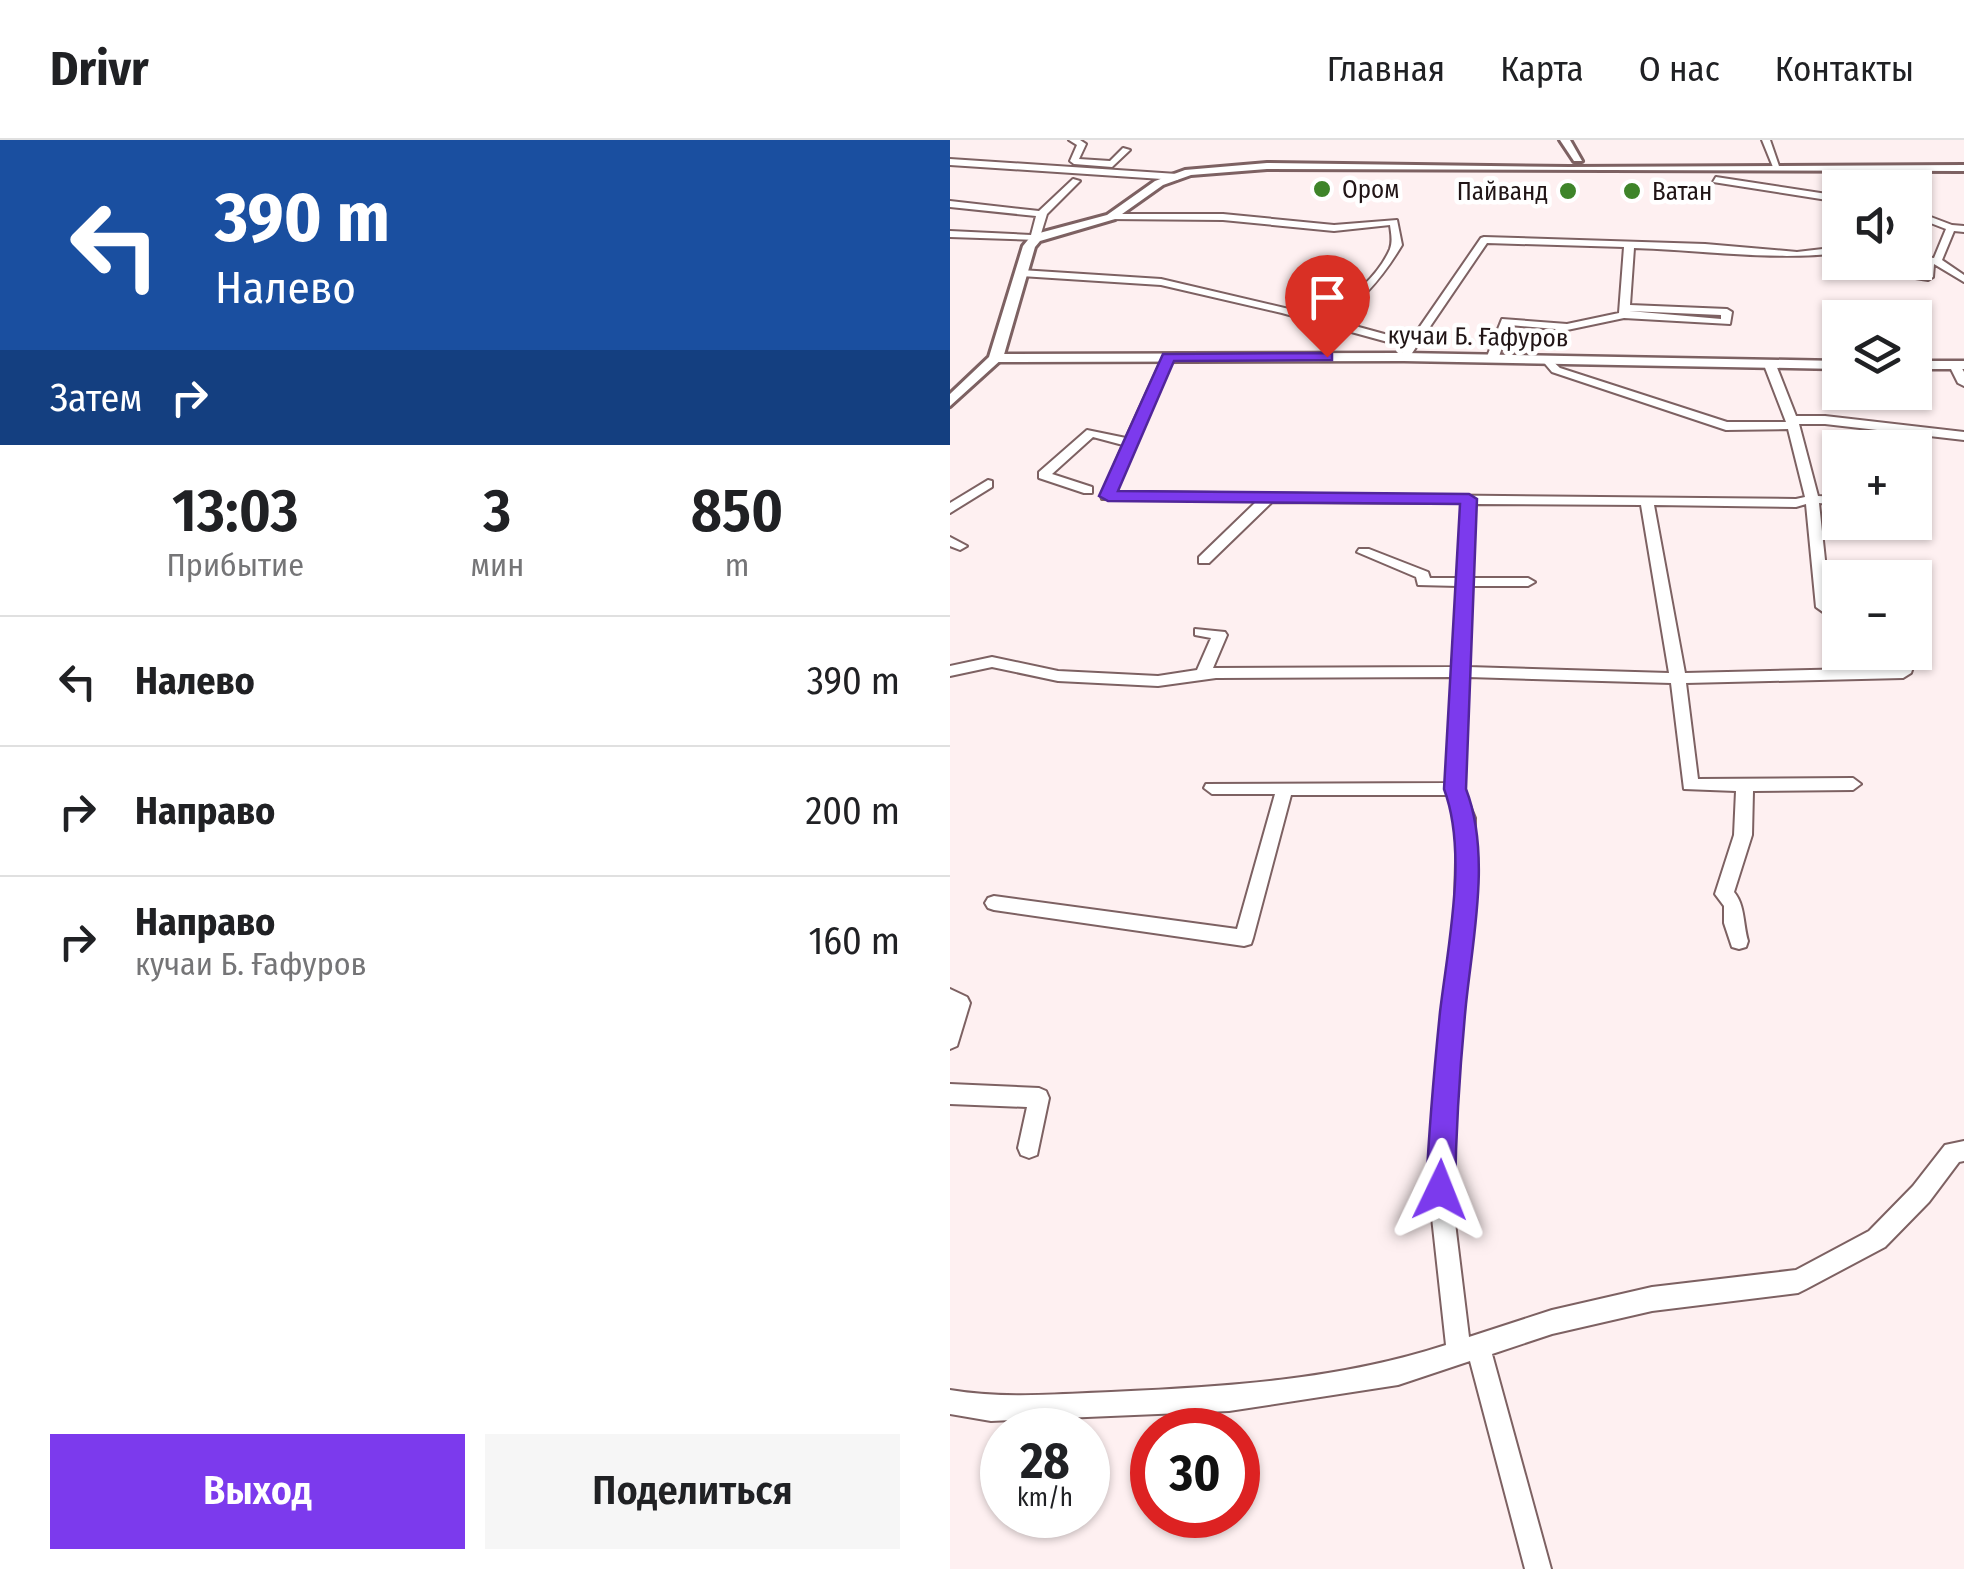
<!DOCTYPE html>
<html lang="ru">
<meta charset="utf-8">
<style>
body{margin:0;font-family:"Fira Sans Condensed",sans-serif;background:#f6f6f6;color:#202124;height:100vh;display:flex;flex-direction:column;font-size:38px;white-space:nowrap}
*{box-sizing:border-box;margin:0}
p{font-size:32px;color:#757577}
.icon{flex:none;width:55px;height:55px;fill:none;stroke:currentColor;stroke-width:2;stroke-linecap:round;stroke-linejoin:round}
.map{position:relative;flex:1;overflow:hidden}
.panel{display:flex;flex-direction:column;background:#fff;width:950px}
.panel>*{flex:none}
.hud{background:#1a4fa0;color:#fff;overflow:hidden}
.fabs{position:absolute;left:872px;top:30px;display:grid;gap:20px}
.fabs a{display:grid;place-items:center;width:110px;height:110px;border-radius:0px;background:#fff;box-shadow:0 2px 8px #0004;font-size:50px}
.speed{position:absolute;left:30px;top:1268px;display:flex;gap:20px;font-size:50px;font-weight:700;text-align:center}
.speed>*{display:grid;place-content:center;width:130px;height:130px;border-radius:50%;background:#fff;box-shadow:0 2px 8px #0004;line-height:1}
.speed small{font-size:25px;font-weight:400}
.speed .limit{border:15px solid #d22;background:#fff;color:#111}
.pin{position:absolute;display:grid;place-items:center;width:85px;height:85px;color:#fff;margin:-102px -42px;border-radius:50% 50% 50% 0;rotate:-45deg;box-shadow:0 0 10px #0007}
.pin .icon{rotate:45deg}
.me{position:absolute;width:110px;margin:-55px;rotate:2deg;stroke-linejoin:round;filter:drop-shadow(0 0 8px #0008)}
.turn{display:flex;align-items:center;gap:35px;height:210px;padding:0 50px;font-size:45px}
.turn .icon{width:130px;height:130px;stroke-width:2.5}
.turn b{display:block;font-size:70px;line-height:85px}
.then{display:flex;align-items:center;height:95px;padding:0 50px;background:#0003;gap:20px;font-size:38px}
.eta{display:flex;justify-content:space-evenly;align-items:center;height:170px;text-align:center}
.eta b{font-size:60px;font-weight:600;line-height:70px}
.action{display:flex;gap:20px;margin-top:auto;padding:20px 50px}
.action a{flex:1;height:115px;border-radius:0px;background:#7c3aed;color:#fff;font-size:40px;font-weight:600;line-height:115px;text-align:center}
.action a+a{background:#f6f6f6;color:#202124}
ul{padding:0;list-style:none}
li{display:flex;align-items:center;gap:30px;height:130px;padding:0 50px;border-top:2px solid #e0e0e0}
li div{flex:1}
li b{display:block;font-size:38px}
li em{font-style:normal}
header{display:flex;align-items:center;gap:60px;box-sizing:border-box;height:140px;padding:0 50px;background:#fff;border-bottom:2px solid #e0e0e0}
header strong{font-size:48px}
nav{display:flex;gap:55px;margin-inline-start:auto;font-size:35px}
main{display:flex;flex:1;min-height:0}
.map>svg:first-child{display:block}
</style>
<header>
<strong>Drivr</strong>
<nav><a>Главная</a><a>Карта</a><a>О нас</a><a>Контакты</a></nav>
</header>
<main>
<section class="panel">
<div class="hud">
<div class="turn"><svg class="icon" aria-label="left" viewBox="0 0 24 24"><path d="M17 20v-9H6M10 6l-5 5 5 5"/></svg><div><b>390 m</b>Налево</div></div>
<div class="then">Затем<svg class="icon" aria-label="right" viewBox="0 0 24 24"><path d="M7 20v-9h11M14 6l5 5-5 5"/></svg></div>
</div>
<div class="eta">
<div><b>13:03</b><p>Прибытие</p></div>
<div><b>3</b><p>мин</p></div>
<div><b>850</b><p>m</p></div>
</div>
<ul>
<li><svg class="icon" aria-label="left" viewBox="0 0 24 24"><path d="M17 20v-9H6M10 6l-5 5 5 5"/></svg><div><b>Налево</b></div><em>390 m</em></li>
<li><svg class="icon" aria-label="right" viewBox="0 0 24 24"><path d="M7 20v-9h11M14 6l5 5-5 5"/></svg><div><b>Направо</b></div><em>200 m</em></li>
<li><svg class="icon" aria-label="right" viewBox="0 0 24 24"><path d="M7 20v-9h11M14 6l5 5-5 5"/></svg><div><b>Направо</b><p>кучаи Б. Ғафуров</p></div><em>160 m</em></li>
</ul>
<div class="action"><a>Выход</a><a>Поделиться</a></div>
</section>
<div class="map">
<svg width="1014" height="1429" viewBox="0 0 1014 1429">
<rect width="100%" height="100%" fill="#fef0f1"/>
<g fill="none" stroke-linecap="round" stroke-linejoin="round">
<defs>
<g id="minor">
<polygon points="119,0 130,0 136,4 129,19 160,21 173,8 180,10 162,27 124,24 120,21 127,5"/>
<polygon points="812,0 820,0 830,29 823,27"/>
<polygon points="0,19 227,34 231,37 227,40 0,25"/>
<polygon points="766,37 890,56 890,62 763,42"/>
<polygon points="123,39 130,41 97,74 89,100 0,97 0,91 81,95 86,76 0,67 0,61 89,71"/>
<polygon points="965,71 1002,85 1014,86 1014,92 1004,91 992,120 1014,135 1014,142 984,124 983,137 978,140 940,134 940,130 943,129 973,133 973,123 965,122 965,116 984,118 996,89 965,77"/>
<path d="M 161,74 L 273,74 L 384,85 L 447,80 L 452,105 C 434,135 413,161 383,180 L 460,201 L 531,98 L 534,97 L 755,104 L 847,112 L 890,107 L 890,113 C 822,121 752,110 684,108 L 680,165 L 777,169 L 782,172 L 780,184 L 674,178 L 617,190 L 560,185 L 548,219 L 542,222 L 536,219 L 552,179 L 617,184 L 669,173 L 674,107 L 537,103 L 458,219 L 454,220 L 449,217 L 456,207 L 332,173 L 211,145 L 71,136 L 66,133 L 71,130 L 211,139 L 373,177 C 398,161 428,137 440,109 C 443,101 441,93 440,85 L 384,91 L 273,80 L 158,79 L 156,77 ZM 679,171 L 771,175 L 771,179 Z"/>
<path d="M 218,214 L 223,217 L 165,352 L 846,359 L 855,357 L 838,289 L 776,290 L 602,232 L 591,219 L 597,216 L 610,228 L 777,282 L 836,282 L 814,225 L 820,222 L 826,225 L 846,276 L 875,276 L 1014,292 L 1014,300 L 875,284 L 849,284 L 868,356 L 890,357 L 890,365 L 869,363 L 880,467 L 873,472 L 866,467 L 856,364 L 846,367 L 704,365 L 735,533 L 947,528 L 953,512 L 965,512 L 965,508 L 968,512 L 961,533 L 953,538 L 736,543 L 748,639 L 903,638 L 911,644 L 903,650 L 803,651 L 802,695 L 784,752 C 795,765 793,784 798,801 L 796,807 L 789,809 L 782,807 L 774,783 L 774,766 L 765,754 L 784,695 L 786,651 L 734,649 L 721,543 L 518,537 L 513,649 L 525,678 L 523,766 L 503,968 L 501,1050 L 519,1197 L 602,1170 L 702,1147 L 846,1130 L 919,1091 L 963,1046 L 995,1005 L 1014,1001 L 1014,1021 L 1009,1022 L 979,1062 L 935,1107 L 856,1149 L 848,1153 L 702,1171 L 602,1194 L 542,1214 L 601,1429 L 575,1429 L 520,1221 L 448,1245 L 279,1271 L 41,1281 L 0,1274 L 0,1250 C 54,1259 107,1254 161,1252 C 274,1247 389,1240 496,1205 L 479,1050 L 483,968 L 505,766 L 507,678 L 499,655 L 341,655 L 303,798 L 301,804 L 294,806 L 44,770 L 38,768 L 35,763 L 38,758 L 44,756 L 287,789 L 325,654 L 262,654 L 254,648 L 256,644 L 497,643 L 503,537 L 266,538 L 208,546 L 108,541 L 42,527 L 0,536 L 0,526 L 42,517 L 108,531 L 208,536 L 247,530 L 261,498 L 245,495 L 245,489 L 275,492 L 277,495 L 263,528 L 503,527 L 508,446 L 468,445 L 466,437 L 407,412 L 409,409 L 419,409 L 478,432 L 480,438 L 508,438 L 512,363 L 322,362 L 259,423 L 249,423 L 249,417 L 307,361 L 152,359 L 151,356 L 173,305 L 143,297 L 102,334 L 142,347 L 142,353 L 134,353 L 89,338 L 89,332 L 137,290 L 176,298 L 213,217 ZM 525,364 L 691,365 L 719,533 L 518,527 L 522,446 L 578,446 L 585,442 L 578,438 L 522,438 Z"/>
<polygon points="1005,222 1009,223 1014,232 1014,246 1008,243 999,225"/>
<polygon points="38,340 42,341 42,347 0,373 0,363"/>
<polygon points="965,379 979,392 979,398 969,398 957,382 965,382"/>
<polygon points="0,397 17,406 10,410 0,406"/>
<polygon points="0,849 17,857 20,863 7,906 0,909"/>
<polygon points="0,944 89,948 96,951 99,958 87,1015 79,1018 71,1015 68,1008 77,967 0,964"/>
</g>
<g id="tertiary">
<polygon points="454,213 890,221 890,229 454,221 46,222 40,218 46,214"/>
<rect x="965" y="221" width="49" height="8"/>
</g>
<g id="secondary">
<polygon points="610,0 620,0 632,21 624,21"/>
<polygon points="317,23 619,27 1014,25 1014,31 317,29 241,35 213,45 165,79 90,101 85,107 53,218 0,266 0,254 39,217 73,106 82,95 157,75 205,41 235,30"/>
</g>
</defs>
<use href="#minor" stroke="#7d6162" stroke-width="4"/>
<use href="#tertiary" stroke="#7d6162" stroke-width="5"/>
<use href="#secondary" stroke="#7d6162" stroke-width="6"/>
<use href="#minor" fill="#fff" fill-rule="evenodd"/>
<use href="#tertiary" fill="#fff" fill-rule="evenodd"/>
<use href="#secondary" fill="#fff" fill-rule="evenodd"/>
</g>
<path fill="#7c3aed" stroke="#51269a" stroke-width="2.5" d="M 377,213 L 382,214 L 382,220 L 224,221 L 168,351 L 519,354 L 527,359 L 516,649 C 541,714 523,796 516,864 C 510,926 506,988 505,1050 L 501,1060 L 490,1064 L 480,1060 L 476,1050 C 479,990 484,931 490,872 C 498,804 518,713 494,649 L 510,364 L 158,361 L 149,356 L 213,214 Z"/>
<g fill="#3e8429" stroke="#fff" stroke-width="4">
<circle cx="372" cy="49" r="10"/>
<circle cx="618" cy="51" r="10"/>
<circle cx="682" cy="51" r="10"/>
</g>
<g text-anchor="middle" stroke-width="9" stroke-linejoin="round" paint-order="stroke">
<g font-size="25" fill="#211516" stroke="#fff" text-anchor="start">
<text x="392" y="58">Ором</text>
<text x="598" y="60" text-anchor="end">Пайванд</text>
<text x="702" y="60">Ватан</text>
</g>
<g font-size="25" fill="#211516" stroke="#fff">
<text transform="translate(528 196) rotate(1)" y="9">кучаи Б. Ғафуров</text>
</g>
</g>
</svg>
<div class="fabs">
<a><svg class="icon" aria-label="sound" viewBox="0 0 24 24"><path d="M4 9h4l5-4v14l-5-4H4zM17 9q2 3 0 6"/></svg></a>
<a><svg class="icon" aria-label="layers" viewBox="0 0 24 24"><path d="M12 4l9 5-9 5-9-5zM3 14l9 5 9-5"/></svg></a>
<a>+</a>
<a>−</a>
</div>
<div class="speed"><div>28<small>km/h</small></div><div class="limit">30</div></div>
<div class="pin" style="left:377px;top:217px;background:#d93025"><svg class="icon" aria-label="arrive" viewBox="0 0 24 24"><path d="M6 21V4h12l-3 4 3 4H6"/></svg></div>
<svg class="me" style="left:490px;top:1050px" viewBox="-20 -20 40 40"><path d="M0-17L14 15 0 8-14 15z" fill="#7c3aed" stroke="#fff" stroke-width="4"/></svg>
</div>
</main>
